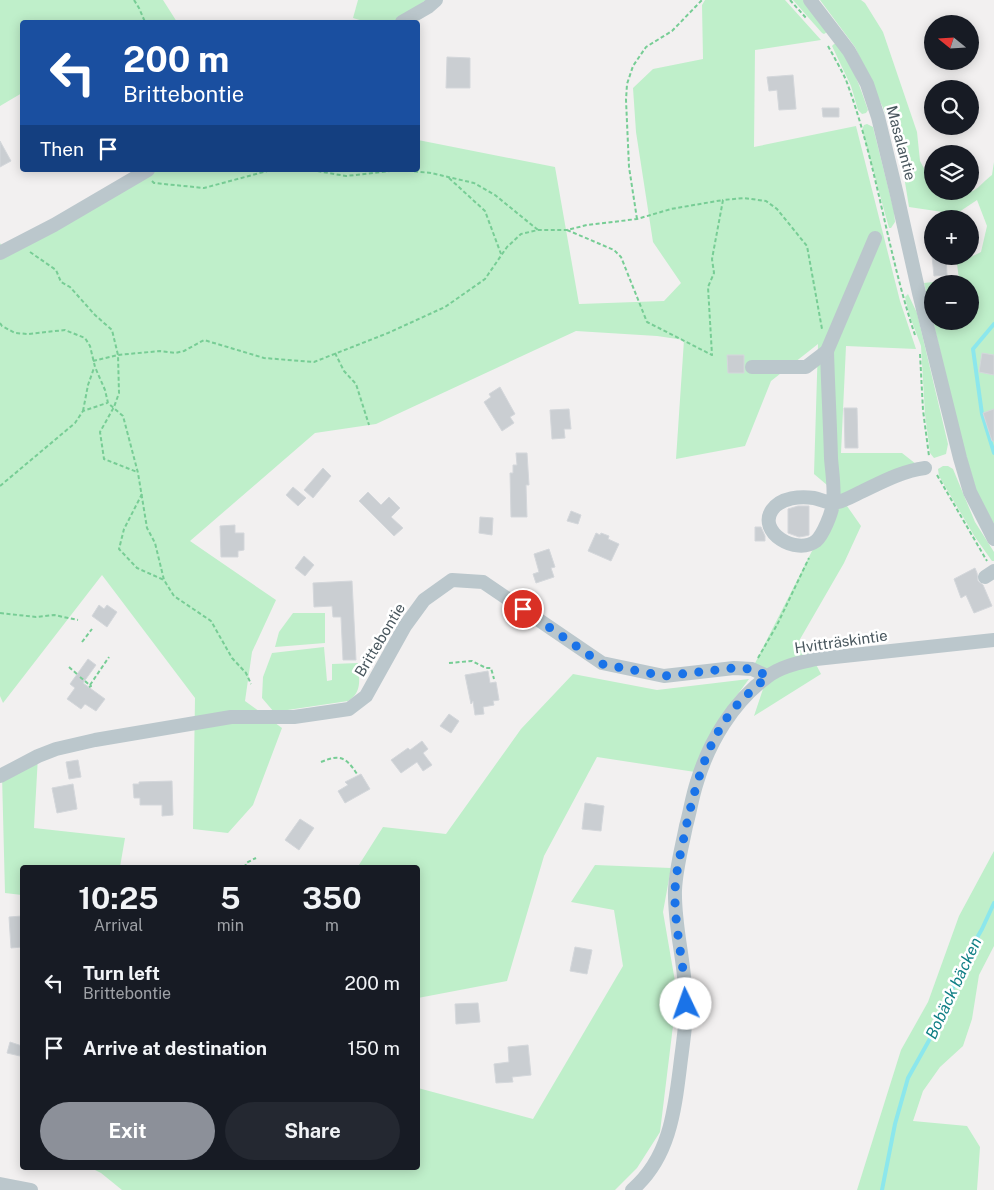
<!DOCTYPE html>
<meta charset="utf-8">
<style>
body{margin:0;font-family:"Public Sans",sans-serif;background:#242831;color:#f1f3f6;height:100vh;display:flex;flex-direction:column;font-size:19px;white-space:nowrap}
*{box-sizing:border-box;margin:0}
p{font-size:16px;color:#9ea1a6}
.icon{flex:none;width:28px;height:28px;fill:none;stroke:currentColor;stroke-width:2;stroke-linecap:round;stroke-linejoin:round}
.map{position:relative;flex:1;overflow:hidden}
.side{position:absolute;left:20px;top:865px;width:400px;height:305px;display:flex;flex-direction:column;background:#171b24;border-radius:5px;box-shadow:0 2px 12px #0003}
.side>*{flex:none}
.guide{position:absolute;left:20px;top:20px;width:400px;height:152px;border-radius:5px;box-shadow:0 2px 12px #0003;background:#1a4fa0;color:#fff;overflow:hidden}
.needle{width:32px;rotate:288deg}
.fabs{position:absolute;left:924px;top:15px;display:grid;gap:10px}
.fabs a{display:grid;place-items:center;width:55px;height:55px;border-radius:50%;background:#171b24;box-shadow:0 2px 12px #0003;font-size:25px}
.pin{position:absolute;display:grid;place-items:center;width:42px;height:42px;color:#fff;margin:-21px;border:2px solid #fff;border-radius:50%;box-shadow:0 1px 5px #0007}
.me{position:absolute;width:55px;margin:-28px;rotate:357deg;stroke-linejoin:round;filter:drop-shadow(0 0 4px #0008)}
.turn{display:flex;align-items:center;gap:18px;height:105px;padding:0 20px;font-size:22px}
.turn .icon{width:65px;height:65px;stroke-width:2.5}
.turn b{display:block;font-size:35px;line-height:42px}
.then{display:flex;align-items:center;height:48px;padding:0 20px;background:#0003;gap:10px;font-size:19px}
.eta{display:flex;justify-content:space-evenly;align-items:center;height:85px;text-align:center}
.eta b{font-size:30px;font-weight:700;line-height:35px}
.cta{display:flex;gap:10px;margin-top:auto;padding:10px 20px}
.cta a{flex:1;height:58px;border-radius:30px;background:#8c9099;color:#fff;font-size:20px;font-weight:700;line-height:58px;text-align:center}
.cta a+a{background:#242831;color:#f1f3f6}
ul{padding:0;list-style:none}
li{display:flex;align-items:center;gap:15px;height:65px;padding:0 20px}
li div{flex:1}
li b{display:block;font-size:19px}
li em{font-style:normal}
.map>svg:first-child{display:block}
</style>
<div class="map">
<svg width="994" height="1190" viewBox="0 0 994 1190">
<rect width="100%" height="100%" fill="#f2f0f0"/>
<g fill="#bfefca">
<polygon points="0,0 163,0 177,22 22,22 22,93 0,106"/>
<polygon points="358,0 426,0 394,22 366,22 353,18"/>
<polygon points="705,0 785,0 821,40 755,50 754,147 856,126 900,301 916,349 846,346 841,453 902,453 916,464 840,496 861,526 844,563 799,641 810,653 821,674 754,716 767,677 752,669 840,496 814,474 818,344 771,381 745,446 676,459 684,340 657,336 576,331 376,424 315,433 190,541 276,600 252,652 245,701 282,728 253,805 228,833 193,829 195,698 102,575 3,703 0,696 0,243 4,250 145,170 418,170 418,140 555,167 579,304 664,301 681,283 653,242 636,132 633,88 653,69 703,59 702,5"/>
<polygon points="793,0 803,0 827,28 827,32 824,34 822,33"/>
<path d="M 820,0 L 861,0 L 865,3 L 883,32 L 917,132 L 920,161 L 932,183 L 932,191 C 943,191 964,195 973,191 C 980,187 986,179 992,175 L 994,162 L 994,524 L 977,493 L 959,432 L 933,321 L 970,321 L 970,284 L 932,284 L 932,317 L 924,283 L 959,279 L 957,264 L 981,252 L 987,226 L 977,200 L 956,214 L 909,207 L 900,151 L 895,134 L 855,47 Z"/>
<path d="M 834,44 L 836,44 C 852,62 860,87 868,110 L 866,113 L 862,114 L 858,110 L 851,86 L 832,46 Z"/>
<polygon points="867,124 873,127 894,211 895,222 891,228 889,228 862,130 864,125"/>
<polygon points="908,294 917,313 948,444 946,454 934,458 930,453 925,414 921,346 909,314 905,297"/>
<polygon points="943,466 948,466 953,469 975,522 994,552 994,561 992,561 975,537 939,476 938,469"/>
<polygon points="293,613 325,613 325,643 275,647 279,632"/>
<path d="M 324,647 L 327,681 L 332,680 L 332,664 L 358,663 C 359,678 363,692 348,701 L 274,712 L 262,698 L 263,677 L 272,653 Z"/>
<polygon points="573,674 657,690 749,679 726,710 695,772 597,757 544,856 507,981 418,998 418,868 357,868 383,827 446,834 521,729"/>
<polygon points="38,756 34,828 125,838 120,867 22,868 22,895 5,893 2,775"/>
<polygon points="994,851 994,946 979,975 972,1019 963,1046 940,1067 923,1091 913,1121 967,1126 980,1147 977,1190 857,1190 901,1050 928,1002 959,916"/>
<polygon points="595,865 671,868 663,912 677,993 660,1132 637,1168 615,1190 122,1190 101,1173 91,1168 418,1168 418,1088 533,1119 623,966 614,910 571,902"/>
</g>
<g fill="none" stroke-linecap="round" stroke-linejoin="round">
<g stroke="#8ce7ec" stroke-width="4">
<polyline points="994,324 973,349 982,414 994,453"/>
<polyline points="882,1190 895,1124 908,1078 941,1019 962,964 982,929 994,903"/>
</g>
</g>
<g fill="#caced2" stroke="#d4d7db">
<polygon points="447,57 470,58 470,88 446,88"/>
<polygon points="793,75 796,109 779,110 777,90 769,91 767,77"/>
<polygon points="822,108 839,108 839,117 823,117"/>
<polygon points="0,141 11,161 0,167"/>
<polygon points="932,256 946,256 947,275 934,276"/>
<polygon points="982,353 994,355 994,375 979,372"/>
<polygon points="727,355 744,355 744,373 728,373"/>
<polygon points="500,387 515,414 510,417 514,423 502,431 484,402 491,397 489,394"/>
<polygon points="844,408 857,408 858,448 845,448"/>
<polygon points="569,409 571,429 564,429 565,438 552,439 550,410"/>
<polygon points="994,409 994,441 992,441 983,413"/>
<polygon points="516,453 527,453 529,485 526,485 527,517 511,517 510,473 513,473 513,465 517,465"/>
<polygon points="323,468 331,476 313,498 304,490"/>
<polygon points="293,487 306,498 298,506 286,495"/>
<polygon points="368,492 381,505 389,497 400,508 391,517 403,528 394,536 359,501"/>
<polygon points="798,506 809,506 809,535 805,536 799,537 788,533 788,509"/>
<polygon points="571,511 581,515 578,524 567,521"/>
<polygon points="480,517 493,518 492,535 479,533"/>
<polygon points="235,525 235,533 244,533 244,550 238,551 238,557 221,557 220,526"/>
<polygon points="755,527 761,527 765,536 765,541 755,541"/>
<polygon points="596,533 600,535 601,533 609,536 608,539 619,544 611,561 588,551"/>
<polygon points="549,549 555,567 551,568 554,577 536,583 533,574 539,572 534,554"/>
<polygon points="304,556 314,565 305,576 295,568"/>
<polygon points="975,568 977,573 978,581 983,585 992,606 974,613 966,595 961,598 954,579"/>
<polygon points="352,581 356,660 343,660 341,617 333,617 332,606 314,607 313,583"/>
<polygon points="99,605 104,609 107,605 117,612 107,627 92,616"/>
<polygon points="88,659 96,665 83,683 105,699 96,711 85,704 81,709 67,699 75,688 70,684"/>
<polygon points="488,671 490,683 496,682 499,700 493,701 494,705 483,707 484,714 475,715 473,701 471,704 465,675"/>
<polygon points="449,714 459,721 451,733 440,726"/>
<polygon points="422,741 428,749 423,753 432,765 423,771 417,762 401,773 391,760 408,748 410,750"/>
<polygon points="78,760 81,777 69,779 66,762"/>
<polygon points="361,774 370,789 345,803 338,791 348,785 345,782"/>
<polygon points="172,781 173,815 162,816 162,805 140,805 140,798 134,798 133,784 139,784 139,782"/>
<polygon points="73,784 77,809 57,813 52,788"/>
<polygon points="585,803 604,806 601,831 582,829"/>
<polygon points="300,819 314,828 299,850 285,840"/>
<polygon points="22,916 22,947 11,948 9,917"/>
<polygon points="575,947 592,950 587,974 570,971"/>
<polygon points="478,1003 480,1022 456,1024 455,1004"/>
<polygon points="10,1042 22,1046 20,1056 7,1053"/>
<polygon points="528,1045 531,1075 512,1077 513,1082 496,1083 494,1064 509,1062 508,1047"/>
</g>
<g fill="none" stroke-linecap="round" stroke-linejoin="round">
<g stroke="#77cd95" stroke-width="2" stroke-dasharray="4 2.5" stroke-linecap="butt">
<polyline points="134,0 139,8 145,22"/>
<polyline points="790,0 807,19"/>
<path d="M 828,46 C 834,57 841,69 846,80 C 877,163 887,252 915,335"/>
<polyline points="311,170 346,176 400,170 431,173 474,183 495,195 538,230"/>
<polyline points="449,178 485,211 501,254"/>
<polyline points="152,181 154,183 204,188 271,170"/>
<polyline points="637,219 629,167 626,100 627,84 633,66 646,47 672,31 702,0"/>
<polyline points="567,230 614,250 621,257 647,322 712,355 708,287 714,273 712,259 723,200 744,198 766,201 777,209 807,246 822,329"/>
<polyline points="30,252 56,270 61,282 70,287 95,315 112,330 118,355 119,393 114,407 100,432 104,459 137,472"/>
<polyline points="0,323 2,326 15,333 28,334 65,330 85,338 90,346 95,367 105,390 108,403 123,416 138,473 147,528 155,543 164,580 174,596 211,621 232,658 246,673 251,684"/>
<polyline points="335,353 344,371 356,384 369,425"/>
<polyline points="920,354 923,410 929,456"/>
<polyline points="93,361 118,355 160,351 175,353 184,351 204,340 264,358 314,362 388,333 445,307 485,279 507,247 521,234 538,230 567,230 587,225 637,219 671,209 723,200"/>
<polyline points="83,411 88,385 94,368"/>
<polyline points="937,475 987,561"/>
<polyline points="0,486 75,423 83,411 107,403"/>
<polyline points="142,494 124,529 119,549 137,568 164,580"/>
<polyline points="0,613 36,617 54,615 78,620"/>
<polyline points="82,642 92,629"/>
<polyline points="758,658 777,625 809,558"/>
<polyline points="449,663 472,661 486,668 491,668 494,679"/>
<polyline points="69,667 77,674"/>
<polyline points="80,677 91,686 89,687"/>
<polyline points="90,685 109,657"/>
<path d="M 321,762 C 340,754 346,757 357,774"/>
<polyline points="245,868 246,863 256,858"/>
</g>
<g stroke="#bbc7cc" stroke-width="14">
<polyline points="810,0 849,51 867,84 878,117 897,195 919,293 960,458 970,492 994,539"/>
<polyline points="402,22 428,7 436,0"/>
<polyline points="0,253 54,225 148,170"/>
<path d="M 827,351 C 828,387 830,422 831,458 C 832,472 835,489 833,503 C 832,513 823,535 816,541 C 796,556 757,532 772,510 C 781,497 801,496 814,498 C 820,499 827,503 833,503 C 841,503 853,496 861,492 C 882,482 902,471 925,468"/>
<polyline points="752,367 806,367 827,351 875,238"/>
<polyline points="985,577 994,571"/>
<polyline points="0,776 38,756 56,749 95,740 231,717 294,717 349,709 366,696 405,626 424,600 452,580 483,582 602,663 664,676 734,668 752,669 767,676"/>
<polyline points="0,1184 31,1190"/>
<path d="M 632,1190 C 671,1157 675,1107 681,1059 C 684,1035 688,1012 685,987 C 683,955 674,922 675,890 C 676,868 682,847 686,826 C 690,812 692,797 697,782 C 709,742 733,702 767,677 C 781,666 799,663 816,659 L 994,640"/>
</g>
</g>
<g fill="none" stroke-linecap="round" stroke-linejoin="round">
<path stroke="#1a73e8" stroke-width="9" stroke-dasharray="0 16.2" d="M 523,609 L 602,664 L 664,676 L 734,668 L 752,669 L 768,676 C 757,686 746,695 737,705 C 707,739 696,784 686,827 C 682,848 676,869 675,891 C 674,929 685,966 686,1004"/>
</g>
<g text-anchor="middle" stroke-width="5" stroke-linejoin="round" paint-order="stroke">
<g font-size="15" fill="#48565d" stroke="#fff">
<text transform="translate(901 143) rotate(75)" y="5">Masalantie</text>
<text transform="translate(380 640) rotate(-59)" y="5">Brittebontie</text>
<text transform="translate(841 642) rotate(-8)" y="5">Hvitträskintie</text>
</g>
<g font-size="16" font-style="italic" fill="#0e7e84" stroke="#fff">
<text transform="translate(953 988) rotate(-65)" y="6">Bobäck bäcken</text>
</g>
</g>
</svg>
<div class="fabs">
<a><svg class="needle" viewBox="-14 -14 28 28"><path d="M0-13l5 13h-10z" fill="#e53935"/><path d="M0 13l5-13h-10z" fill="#9ea1a6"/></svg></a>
<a><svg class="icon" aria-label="search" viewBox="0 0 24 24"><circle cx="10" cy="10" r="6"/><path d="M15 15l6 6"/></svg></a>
<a><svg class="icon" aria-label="layers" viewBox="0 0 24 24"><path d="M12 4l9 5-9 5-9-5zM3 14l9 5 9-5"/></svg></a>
<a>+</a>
<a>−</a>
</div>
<div class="pin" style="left:523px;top:609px;background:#d93025"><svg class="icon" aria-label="arrive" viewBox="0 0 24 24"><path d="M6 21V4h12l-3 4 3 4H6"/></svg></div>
<svg class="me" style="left:686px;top:1004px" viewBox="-20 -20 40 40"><circle r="19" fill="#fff"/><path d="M0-13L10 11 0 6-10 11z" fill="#1a73e8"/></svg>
<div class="guide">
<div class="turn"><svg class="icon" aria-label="left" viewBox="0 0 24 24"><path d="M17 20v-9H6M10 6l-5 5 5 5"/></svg><div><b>200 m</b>Brittebontie</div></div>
<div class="then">Then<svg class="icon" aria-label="arrive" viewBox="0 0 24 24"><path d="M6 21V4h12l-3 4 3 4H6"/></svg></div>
</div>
<section class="side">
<div class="eta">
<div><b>10:25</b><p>Arrival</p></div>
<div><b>5</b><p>min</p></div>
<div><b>350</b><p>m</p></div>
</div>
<ul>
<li><svg class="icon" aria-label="left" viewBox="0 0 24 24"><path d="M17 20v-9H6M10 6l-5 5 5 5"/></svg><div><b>Turn left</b><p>Brittebontie</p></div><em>200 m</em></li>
<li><svg class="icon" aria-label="arrive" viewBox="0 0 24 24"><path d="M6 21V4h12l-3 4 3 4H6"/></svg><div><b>Arrive at destination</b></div><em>150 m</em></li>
</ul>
<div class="cta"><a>Exit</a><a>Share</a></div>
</section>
</div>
